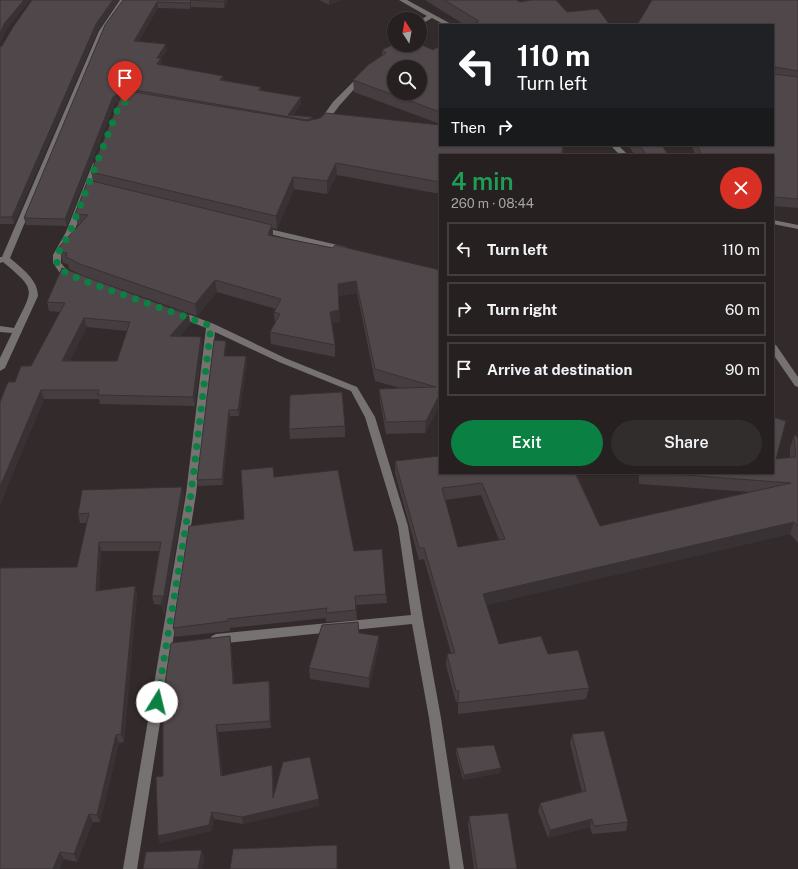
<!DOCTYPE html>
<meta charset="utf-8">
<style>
body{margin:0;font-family:"Public Sans",sans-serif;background:#322d2d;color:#f1f3f6;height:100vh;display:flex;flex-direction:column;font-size:15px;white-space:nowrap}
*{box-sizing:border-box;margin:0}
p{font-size:13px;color:#a4a3a5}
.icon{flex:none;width:22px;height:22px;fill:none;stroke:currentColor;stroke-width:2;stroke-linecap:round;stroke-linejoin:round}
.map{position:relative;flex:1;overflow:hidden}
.sheet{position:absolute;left:439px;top:154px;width:335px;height:320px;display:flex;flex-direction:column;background:#262020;border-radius:0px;box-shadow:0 1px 3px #0004,0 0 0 1px #423e3e}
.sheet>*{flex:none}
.banner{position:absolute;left:439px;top:24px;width:335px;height:122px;border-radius:0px;box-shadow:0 1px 3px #0004,0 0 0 1px #423e3e;background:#202124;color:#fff;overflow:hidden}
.needle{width:26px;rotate:349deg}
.tools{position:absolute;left:387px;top:12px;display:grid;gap:8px}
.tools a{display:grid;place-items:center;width:40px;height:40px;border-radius:50%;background:#262020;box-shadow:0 1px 3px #0004,0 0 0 1px #423e3e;font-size:20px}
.pin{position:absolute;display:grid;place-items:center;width:34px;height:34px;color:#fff;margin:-41px -17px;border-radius:50% 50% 50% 0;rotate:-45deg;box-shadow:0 0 4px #0007}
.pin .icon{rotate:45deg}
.me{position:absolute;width:44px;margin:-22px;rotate:9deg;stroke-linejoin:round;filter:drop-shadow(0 0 3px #0008)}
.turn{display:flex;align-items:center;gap:14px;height:84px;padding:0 12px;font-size:18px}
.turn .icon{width:52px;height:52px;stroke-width:2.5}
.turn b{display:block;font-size:28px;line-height:34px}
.then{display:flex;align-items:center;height:38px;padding:0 12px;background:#0003;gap:8px;font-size:15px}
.round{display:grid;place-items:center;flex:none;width:42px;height:42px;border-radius:21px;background:#322d2d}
.head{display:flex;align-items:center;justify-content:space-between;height:68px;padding:0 12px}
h1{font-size:24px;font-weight:600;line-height:30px;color:#1e9e55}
.action{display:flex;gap:8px;margin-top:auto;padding:8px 12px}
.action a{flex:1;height:46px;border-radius:24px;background:#0b8043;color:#fff;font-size:16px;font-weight:600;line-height:46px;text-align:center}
.action a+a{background:#322d2d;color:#f1f3f6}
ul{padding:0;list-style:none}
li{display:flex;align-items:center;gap:12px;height:54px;margin:0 8px 6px;padding:0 4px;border:2px solid #423e3e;border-radius:0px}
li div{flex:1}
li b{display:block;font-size:15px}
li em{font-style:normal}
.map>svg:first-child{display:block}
</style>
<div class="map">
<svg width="798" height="869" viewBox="0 0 798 869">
<rect width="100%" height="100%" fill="#332a2b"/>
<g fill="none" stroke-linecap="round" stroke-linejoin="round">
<g fill="#777272" fill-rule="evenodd">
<path d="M 120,0 L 126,0 L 105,31 L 10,258 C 21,268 38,279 38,296 L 5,368 L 0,371 L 0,358 L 12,333 L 0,332 L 0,326 L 14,328 C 33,289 38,291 3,262 L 0,263 L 0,257 L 2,257 L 99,31 Z"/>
<polygon points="399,0 407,0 453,25 445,25 432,18 420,25 420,20 427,16"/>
<polygon points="360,75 366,76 339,106 325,125 319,125 318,123 333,102"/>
<polygon points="610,145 618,145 628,155 620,155"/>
<polygon points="93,163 96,163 100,165 74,232 61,255 61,263 66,269 77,276 73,279 60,273 53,263 53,255 66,232"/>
<polygon points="773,220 798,225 798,229 773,224"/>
<polygon points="258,227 261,227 346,247 350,250 346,253 258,231"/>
<polygon points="177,310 214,324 285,358 357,387 375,417 408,526 423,619 441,718 464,869 450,869 429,718 412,624 216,644 212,642 210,639 212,636 216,634 411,615 398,526 365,417 351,391 279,362 215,332 196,494 137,869 123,869 186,494 206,328 174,315 173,313"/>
<polygon points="773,344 776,345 798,377 798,387 795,386 773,354"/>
</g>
</g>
<g fill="#453d40" fill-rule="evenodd">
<polygon points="32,0 119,0 98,30 14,224 0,224 0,47 2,46"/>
<path d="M 123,0 L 228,0 L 224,8 L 191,7 L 190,9 L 158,8 L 138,42 L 167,50 L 161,59 L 162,65 L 223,76 L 223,80 L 261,87 L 261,91 L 301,97 L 301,104 L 293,115 L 313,120 L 440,145 L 564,145 L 562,155 L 440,155 L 440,194 L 337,175 L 327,194 L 294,189 L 277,229 L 273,228 L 273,236 L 440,270 L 440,405 L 425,433 L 386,434 L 380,401 L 379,389 L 400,388 L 375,381 L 357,293 L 338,296 L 340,322 L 332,323 L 335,345 L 335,357 L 271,344 L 270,332 L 275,323 L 274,312 L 276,309 L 217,292 L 197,316 L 92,279 L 189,315 L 190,324 L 180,336 L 201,337 L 202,346 L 195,406 L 100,404 L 99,399 L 44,399 L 7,487 L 0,506 L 0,402 L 15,382 L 31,366 L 60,312 L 49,311 L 47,302 L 82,275 L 69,269 L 68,264 L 63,263 L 60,252 L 78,226 L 75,214 L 93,181 L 91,172 L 119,101 L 115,103 L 67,226 L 26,225 L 24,218 ZM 87,327 L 127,331 L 117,361 L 69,361 Z"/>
<polygon points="319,0 341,0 329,5"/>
<polygon points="425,0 517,0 520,2 567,12 610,25 465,25"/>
<polygon points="798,0 798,208 773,206 773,155 696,155 691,145 773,145 773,25"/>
<polygon points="440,46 440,124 354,92 353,80 382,55 382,50 433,50"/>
<polygon points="628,145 662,145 668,155 635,155"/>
<polygon points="227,346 225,356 246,356 247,362 239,416 230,416 223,485 198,486 197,480"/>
<polygon points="345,426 345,437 290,439 289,429"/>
<path d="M 794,436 L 798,439 L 798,543 L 790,534 L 486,605 L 499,644 L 548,654 L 589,688 L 586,699 L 458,714 L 458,702 L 456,702 L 446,665 L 447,654 L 451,653 L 424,559 L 419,560 L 395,473 L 395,461 L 440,473 L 584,473 L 576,473 L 600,526 L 750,492 L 639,484 L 639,473 L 773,473 L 776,459 L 790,458 L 790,448 ZM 481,495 L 499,540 L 458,547 L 445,500 Z"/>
<polygon points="274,477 354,551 386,594 387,603 356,605 357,620 326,622 326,618 230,628 230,631 175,637 173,628 244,519"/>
<polygon points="184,496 164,615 162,605 154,604 152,596 159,551 101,551 99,590 135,586 137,594 124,742 119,743 100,822 93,822 77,862 64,859 0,869 77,567 87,523 80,523 78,514"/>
<polygon points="359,633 379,646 369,688 310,679 309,668"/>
<polygon points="231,643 234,684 270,688 271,728 218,732 222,776 272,765 273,772 274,796 319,806 243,824 214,819 211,831 160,843 158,836"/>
<polygon points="572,734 628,822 626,831 592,834 590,827 548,838 538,811 540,803 582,792 570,743"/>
<polygon points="456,748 501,768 500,773 463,780 456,753"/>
<polygon points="469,816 517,869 474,869 468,825"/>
</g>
<g fill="#383234">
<polygon points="24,0 30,0 6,31 0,44 0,34 4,24"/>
<polygon points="113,0 119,0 98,30 14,224 12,217 96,24"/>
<polygon points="191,0 191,7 190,9 190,3"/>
<polygon points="224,0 228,0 224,8"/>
<polygon points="329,0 341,0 329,5"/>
<polygon points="157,2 158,8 135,48 134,41"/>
<polygon points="166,44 167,50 161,59 162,64 158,71 157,64 157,58"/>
<polygon points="223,76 224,83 220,80"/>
<polygon points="124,90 125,97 115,103 67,226 65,219 113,97"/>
<polygon points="301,97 301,104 292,117 288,115"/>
<polygon points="313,117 313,124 308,126 307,120"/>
<polygon points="336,163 337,175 327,194 327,181"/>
<polygon points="293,177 294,189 277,229 276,216"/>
<polygon points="272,225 273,237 268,235"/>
<polygon points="215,280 217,292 197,316 195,304"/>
<polygon points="356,281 357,293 338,296 338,284"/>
<polygon points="339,310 340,322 331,324 330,312"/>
<polygon points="189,315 190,324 172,345 170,336"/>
<polygon points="84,318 87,327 65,371 62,361"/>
<polygon points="201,337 202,346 195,406 193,397"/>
<polygon points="226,341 227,346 224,362 224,356"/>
<polygon points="246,356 247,362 239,416 238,410"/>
<polygon points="41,390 44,399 7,487 0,506 0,487"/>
<polygon points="440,394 440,405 425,433 426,421"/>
<polygon points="229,410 230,416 223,485 222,479"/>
<polygon points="182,487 184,496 164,615 162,606"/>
<polygon points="794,522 790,534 482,606 483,594"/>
<polygon points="99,542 101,551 99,600 96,591"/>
<polygon points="135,586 137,594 124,742 121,734"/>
<polygon points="230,636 231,643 234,691 233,684"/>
<polygon points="379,636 379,646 369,688 369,678"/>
<polygon points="269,681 270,688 271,728 270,721"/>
<polygon points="216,725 218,732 222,783 221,776"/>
<polygon points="116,735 119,743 100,822 97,815"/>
<polygon points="272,765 273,772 274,805 273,798"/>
<polygon points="501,768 500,773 463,780 464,775"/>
<polygon points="319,799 319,806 243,824 242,817"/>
<polygon points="212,812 214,819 211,831 160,843 158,836"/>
<polygon points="89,814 93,822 77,862 74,854"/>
<polygon points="592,819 590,827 548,838 550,830"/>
<polygon points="202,850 205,859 202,869 198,869"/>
<polygon points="60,852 64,859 60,869 53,869"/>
</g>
<g fill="#50474b" stroke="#383234" fill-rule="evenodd">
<polygon points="0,0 24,0 4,24 0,34"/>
<polygon points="32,0 113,0 96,24 12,217 0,217 0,47 2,46 13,27"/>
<polygon points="123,0 224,0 224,2 191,0 190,3 157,2 134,41 166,44 157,58 161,58 157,64 223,76 220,80 261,87 258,90 301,97 288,115 313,117 307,120 135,90 124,90 113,97 65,219 24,218 105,25"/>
<polygon points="444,0 517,0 520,2 531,0 556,0 567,12 598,9 610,25 473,25 479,21"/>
<polygon points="652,0 798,0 798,71 775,67 774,74 798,77 798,199 773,197 773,155 702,155 697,145 773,145 773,25 637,25"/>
<path d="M 394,44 L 394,45 L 420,45 L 420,44 L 433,50 L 440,46 L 440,112 L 353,80 L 368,65 L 386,53 L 382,50 ZM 394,67 L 420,67 L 420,93 L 394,93 Z"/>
<polygon points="128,91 307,121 320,118 326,113 440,125 440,145 563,145 561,155 440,155 440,182 336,163 327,181 293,177 276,216 91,172 121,96"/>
<polygon points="639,145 662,145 668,155 647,155"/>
<polygon points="88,180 272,225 268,235 333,248 335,245 440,270 440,394 426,421 386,422 379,389 436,387 375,369 356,281 338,284 339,310 330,312 335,345 270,332 280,314 274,312 281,299 215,280 195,304 80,264 66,257 67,253 60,252 59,247 88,215 75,214"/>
<path d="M 62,268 L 189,315 L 170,336 L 201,337 L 193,397 L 98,395 L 99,390 L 41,390 L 0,487 L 0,402 L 8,382 L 15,382 L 21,366 L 31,366 L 65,303 L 47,302 ZM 84,318 L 130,322 L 117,361 L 62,361 Z"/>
<polygon points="214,340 226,341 224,356 246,356 238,410 229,410 222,479 197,480"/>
<polygon points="342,392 345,426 289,429 290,395"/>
<path d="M 773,417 L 786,421 L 776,459 L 796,457 L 794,436 L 796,435 L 798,439 L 798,526 L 794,522 L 483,594 L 499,644 L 541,636 L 548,654 L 578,650 L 589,688 L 458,703 L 459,691 L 456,691 L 447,654 L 455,653 L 424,548 L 419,548 L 395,461 L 440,456 L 440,473 L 575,473 L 600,526 L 791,483 L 659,473 L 773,473 ZM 482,483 L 505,539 L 458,547 L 442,488 Z"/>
<polygon points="273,467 274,477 338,470 354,551 382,549 386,594 355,596 356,610 326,613 327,608 228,619 228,621 173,628 189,526 244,519 241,470"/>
<polygon points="182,487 162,606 162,596 152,596 161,542 99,542 96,591 135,586 121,734 116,735 97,815 89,814 74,854 60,852 53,869 0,869 0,568 77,567 89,513 78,514 82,490"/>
<polygon points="358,622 359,633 379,636 369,678 309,668 322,625"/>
<polygon points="230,636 233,684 269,681 270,721 216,725 221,776 272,765 273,798 283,762 310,757 319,799 242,817 212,812 209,825 158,836 156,777 163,776 163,697 171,643"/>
<polygon points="604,731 628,822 594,826 592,819 550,830 540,803 586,791 572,734"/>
<polygon points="494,745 501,768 464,775 456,748"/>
<polygon points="508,813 517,869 477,869 469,816"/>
<polygon points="337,845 337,869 230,869 233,849"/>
<polygon points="202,850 198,869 143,869 146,852"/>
</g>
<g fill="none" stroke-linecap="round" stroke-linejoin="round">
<polyline stroke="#0b8043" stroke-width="7" stroke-dasharray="0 12.6" points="125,102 119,106 70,232 57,255 57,263 63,271 79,279 211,326 191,494 157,702"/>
</g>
</svg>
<div class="tools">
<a><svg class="needle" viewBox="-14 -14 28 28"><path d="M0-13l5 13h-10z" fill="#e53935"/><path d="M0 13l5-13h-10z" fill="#a4a3a5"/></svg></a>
<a><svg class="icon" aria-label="search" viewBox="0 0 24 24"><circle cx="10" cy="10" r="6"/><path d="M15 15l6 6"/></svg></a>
</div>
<div class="pin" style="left:125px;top:102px;background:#d93025"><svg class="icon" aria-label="arrive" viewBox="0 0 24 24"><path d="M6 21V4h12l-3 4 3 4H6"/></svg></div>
<svg class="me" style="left:157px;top:702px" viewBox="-20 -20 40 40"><circle r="19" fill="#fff"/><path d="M0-13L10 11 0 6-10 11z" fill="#0b8043"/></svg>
<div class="banner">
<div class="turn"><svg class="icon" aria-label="left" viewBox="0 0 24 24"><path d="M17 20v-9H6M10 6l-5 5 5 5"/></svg><div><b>110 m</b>Turn left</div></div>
<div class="then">Then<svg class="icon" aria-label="right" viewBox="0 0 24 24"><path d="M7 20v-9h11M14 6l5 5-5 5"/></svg></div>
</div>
<section class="sheet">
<div class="head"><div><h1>4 min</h1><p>260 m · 08:44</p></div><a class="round" style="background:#d93025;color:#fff"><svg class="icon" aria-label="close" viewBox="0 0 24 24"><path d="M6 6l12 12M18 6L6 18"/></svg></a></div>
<ul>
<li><svg class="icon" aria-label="left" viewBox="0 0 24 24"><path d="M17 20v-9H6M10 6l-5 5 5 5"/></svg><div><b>Turn left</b></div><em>110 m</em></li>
<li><svg class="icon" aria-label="right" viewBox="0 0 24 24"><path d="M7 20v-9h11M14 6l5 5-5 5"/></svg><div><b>Turn right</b></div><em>60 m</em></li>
<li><svg class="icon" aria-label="arrive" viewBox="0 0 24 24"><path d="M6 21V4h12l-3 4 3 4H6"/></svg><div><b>Arrive at destination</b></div><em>90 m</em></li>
</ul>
<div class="action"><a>Exit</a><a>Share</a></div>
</section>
</div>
